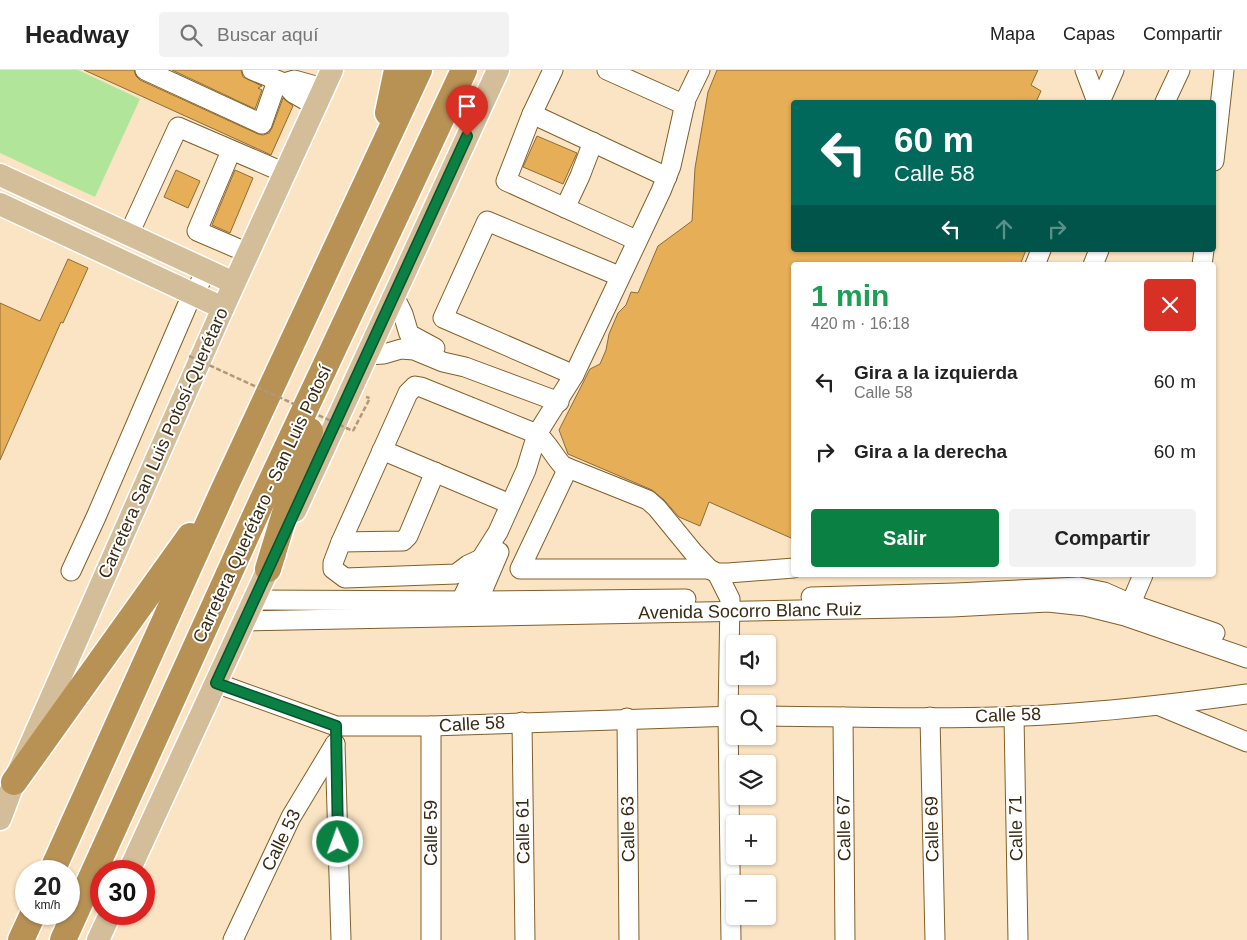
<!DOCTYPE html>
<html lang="es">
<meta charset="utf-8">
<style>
body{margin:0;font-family:Arial,sans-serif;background:#f2f2f2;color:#222;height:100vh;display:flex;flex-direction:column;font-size:19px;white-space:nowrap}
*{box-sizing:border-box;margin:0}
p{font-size:16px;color:#767676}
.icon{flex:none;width:28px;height:28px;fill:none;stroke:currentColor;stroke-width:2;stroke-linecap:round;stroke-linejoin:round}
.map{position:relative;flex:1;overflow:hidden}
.details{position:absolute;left:791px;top:192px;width:425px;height:315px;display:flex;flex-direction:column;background:#fff;border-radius:5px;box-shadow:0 1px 4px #0004}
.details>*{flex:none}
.guide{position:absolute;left:791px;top:30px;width:425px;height:152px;border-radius:5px;box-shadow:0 1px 4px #0004;background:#00695c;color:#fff;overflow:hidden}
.controls{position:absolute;left:726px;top:565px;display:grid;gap:10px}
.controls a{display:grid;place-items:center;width:50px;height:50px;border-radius:5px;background:#fff;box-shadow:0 1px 4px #0004;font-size:25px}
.speed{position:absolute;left:15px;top:790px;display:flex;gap:10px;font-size:25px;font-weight:700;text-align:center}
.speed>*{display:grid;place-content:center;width:65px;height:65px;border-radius:50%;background:#fff;box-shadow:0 1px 4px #0004;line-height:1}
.speed small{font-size:12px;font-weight:400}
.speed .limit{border:8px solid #d22;background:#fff;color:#111}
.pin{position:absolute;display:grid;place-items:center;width:42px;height:42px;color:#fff;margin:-51px -21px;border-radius:50% 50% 50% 0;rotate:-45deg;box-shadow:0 0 5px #0007}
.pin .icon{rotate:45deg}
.me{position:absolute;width:55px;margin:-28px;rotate:358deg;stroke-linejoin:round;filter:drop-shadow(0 0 4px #0008)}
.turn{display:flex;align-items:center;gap:18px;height:105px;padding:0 20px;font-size:22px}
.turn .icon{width:65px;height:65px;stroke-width:2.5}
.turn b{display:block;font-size:35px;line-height:42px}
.lanes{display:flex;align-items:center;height:48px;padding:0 20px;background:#0003;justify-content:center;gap:25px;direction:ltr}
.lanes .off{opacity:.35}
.round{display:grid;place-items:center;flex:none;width:52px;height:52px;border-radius:5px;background:#f2f2f2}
.overview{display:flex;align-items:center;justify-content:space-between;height:85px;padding:0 20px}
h1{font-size:30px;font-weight:600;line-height:38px;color:#1e9e55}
.button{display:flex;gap:10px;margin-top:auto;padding:10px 20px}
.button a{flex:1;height:58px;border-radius:5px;background:#0b8043;color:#fff;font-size:20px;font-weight:600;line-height:58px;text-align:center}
.button a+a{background:#f2f2f2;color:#222}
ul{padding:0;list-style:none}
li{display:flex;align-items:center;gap:15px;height:70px;padding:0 20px}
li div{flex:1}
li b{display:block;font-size:19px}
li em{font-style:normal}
header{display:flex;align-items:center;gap:30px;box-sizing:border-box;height:70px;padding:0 25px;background:#fff;border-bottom:1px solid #e0e0e0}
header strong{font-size:24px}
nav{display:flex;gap:28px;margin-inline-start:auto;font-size:18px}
.search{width:350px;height:45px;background:#f2f2f2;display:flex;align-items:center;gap:12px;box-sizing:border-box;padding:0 18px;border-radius:5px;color:#767676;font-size:19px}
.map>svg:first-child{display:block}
</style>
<header>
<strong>Headway</strong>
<div class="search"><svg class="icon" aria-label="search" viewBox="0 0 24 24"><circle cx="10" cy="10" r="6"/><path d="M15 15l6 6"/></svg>Buscar aquí</div>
<nav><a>Mapa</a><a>Capas</a><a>Compartir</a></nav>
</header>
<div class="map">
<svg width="1247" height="870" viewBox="0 0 1247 870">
<rect width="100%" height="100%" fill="#fbe4c3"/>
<polygon fill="#b0e59a" points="0,0 78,0 140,29 95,127 0,83"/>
<g fill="#e6ae56" stroke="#8e6c36">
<polygon points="84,0 134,0 136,6 140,10 258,64 263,65 269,63 272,58 283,28 293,36 271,85"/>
<polygon points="172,0 241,0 243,7 262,16 258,18 262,20 255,39"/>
<polygon points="717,0 1038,0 1031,15 1041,21 1036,32 794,32 794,180 1026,180 1020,195 794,195 794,462 791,468 709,432 700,456 679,447 664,430 652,420 568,384 559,360 590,299 600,294 606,280 609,264 618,243 626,235 631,222 638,223 658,176 692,151 695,98 708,22"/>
<polygon points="537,66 577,83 563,114 523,97"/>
<polygon points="176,100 200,111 188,138 164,127"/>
<polygon points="235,100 253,108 230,163 212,155"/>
<polygon points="68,189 88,198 63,253 61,252 0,390 0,233 40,251"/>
</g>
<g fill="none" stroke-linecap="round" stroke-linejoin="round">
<defs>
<g id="minor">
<polyline points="145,0 262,54 277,11"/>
<polyline points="252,0 284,13 293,23 316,36"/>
<polyline points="553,0 532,44 506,111 636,170"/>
<polyline points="607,0 685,35"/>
<polyline points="1085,0 1097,32"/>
<polyline points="284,13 294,10 323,18"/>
<polyline points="1100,32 1114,0"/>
<polyline points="1165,32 1180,0"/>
<polyline points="532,44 667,107"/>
<polyline points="231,81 197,161 248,183"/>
<polyline points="1214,91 1224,0"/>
<polyline points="565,138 580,106 593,72"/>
<polyline points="129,164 178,57 285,103"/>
<polyline points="1035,195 1041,180"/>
<polyline points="1093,195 1099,180"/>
<polyline points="1202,195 1204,180"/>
<polyline points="394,226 403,244 409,264 435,278"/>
<polyline points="367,285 384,284 401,279 414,280 443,292 465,297 559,332"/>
<polyline points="574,305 443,248 487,151 619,206"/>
<polyline points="382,380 510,434"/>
<polyline points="568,398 520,499 709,499"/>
<polyline points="341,472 403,471 408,466 435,402"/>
<path d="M 481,489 L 468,495 L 456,504 L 345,508 L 333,499 L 333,493 L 341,472 L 408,323 L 415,316 L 421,317 L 537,364 C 549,374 552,384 563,396 L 648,430 L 657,438 L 693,482 L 709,499 L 717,503 L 728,503 L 794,498"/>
<polyline points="71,501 96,447 187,236 207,200"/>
<polyline points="717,503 730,529 728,646 731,870"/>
<polyline points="811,527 956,523 1079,517 1104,522 1131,534 1215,563"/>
<polyline points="254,530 478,531 686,529"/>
<polyline points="461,531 481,489 498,462 526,400 537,364 574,305 661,121 671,96 686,29 700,0"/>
<polyline points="478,531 499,482"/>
<polyline points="1126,545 1143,505"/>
<polyline points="245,551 952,537 1048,532 1085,536 1125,546 1247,588"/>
<polyline points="216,613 336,656 431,656 735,646"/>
<polyline points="1160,636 1247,672"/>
<path d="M 768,646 C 869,647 972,651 1074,643 C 1132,639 1189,632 1247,624"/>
<polyline points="1014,646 1018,870"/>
<polyline points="843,647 845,870"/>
<polyline points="930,647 935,870"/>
<polyline points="627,648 629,870"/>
<polyline points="522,652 525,870"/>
<polyline points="431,656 431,870"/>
<polyline points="335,674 341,870"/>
<polyline points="233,870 291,747 335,674"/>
</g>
<g id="major">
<polyline points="0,105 234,213"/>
<polyline points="0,134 223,238"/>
<polyline points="295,441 498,0"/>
<polyline points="0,749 14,712 223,238 332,0"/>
<polyline points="129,801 275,484"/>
<polyline points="98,870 110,844"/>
</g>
<g id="highway">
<polyline points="388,43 397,0"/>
<polyline points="268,499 310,361"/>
<polyline points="14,712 190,466"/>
<polyline points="52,801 224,419 419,0"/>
<polyline points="21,870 33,844"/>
<polyline points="63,870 261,433 464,0"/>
</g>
</defs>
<use href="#minor" stroke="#815f29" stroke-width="21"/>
<use href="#major" stroke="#fff" stroke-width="25"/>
<use href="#highway" stroke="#fff" stroke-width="29"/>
<polyline stroke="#ad997c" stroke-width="2.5" stroke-dasharray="5 2.5" stroke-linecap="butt" points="353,361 370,328 366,327"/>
<use href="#minor" stroke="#fff" stroke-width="19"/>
<use href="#major" stroke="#d4bd99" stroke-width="22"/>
<use href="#highway" stroke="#b89155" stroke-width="26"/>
<polyline stroke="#ad997c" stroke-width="2.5" stroke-dasharray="5 2.5" stroke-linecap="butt" points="189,286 353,361"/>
</g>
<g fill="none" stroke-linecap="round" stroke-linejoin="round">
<defs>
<polyline id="route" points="338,772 336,656 216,613 467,66"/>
</defs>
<use href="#route" stroke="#07532c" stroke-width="12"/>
<use href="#route" stroke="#0b8043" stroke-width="9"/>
</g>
<g text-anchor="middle" stroke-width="4" stroke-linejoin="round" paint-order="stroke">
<g font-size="18" fill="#392a13" stroke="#fff">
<text transform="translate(163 373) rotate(-66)" y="6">Carretera San Luis Potosí-Querétaro</text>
<text transform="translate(262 434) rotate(-65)" y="6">Carretera Querétaro - San Luis Potosí</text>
<text transform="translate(750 541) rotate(-1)" y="6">Avenida Socorro Blanc Ruiz</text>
<text transform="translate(1008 645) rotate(-2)" y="6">Calle 58</text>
<text transform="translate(472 654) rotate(-3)" y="6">Calle 58</text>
<text transform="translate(844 758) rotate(-91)" y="6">Calle 67</text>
<text transform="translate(1016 758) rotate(-91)" y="6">Calle 71</text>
<text transform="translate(628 759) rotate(-91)" y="6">Calle 63</text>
<text transform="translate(932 759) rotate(-91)" y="6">Calle 69</text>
<text transform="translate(523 761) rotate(-91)" y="6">Calle 61</text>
<text transform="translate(431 763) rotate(-90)" y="6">Calle 59</text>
<text transform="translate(281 770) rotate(-64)" y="6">Calle 53</text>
</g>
</g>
</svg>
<div class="controls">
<a><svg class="icon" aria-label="sound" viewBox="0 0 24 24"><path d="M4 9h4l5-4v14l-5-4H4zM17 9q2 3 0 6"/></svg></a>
<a><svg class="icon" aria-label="search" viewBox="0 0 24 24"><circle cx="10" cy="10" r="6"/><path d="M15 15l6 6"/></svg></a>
<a><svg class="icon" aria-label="layers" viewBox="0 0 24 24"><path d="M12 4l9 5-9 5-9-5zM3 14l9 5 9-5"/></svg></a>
<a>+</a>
<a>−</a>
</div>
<div class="speed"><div>20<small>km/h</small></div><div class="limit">30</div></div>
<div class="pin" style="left:467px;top:66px;background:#d93025"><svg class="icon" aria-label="arrive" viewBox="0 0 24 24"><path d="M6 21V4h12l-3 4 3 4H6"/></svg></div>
<svg class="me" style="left:338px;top:772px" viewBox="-20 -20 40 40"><circle r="17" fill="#0b8043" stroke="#fff" stroke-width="3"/><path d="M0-11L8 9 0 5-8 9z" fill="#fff"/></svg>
<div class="guide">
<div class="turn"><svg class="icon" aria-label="left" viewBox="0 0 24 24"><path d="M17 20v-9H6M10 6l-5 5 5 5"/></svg><div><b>60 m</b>Calle 58</div></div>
<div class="lanes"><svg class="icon" aria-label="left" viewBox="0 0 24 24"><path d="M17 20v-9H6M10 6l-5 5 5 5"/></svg><svg class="icon off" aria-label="ahead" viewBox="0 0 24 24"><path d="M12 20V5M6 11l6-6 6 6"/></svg><svg class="icon off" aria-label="right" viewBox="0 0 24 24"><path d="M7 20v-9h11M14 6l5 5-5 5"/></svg></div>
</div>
<section class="details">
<div class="overview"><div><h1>1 min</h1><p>420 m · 16:18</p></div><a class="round" style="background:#d93025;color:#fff"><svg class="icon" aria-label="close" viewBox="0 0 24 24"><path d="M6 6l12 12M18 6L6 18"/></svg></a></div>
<ul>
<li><svg class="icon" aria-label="left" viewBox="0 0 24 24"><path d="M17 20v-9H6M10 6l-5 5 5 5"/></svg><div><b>Gira a la izquierda</b><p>Calle 58</p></div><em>60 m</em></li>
<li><svg class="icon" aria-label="right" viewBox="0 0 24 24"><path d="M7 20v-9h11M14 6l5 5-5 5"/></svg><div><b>Gira a la derecha</b></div><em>60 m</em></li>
</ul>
<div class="button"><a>Salir</a><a>Compartir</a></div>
</section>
</div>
